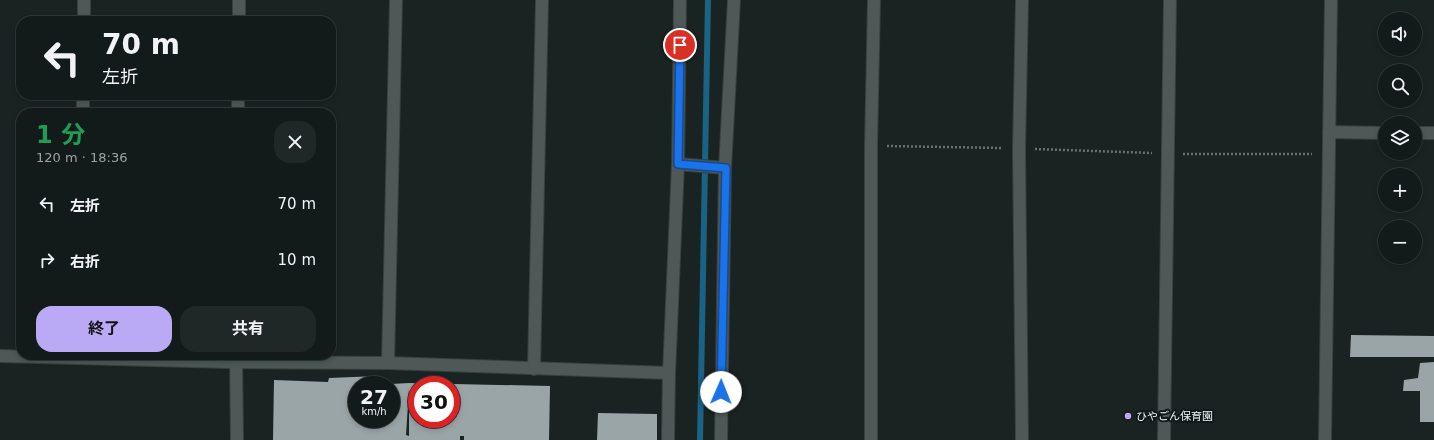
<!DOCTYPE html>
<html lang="ja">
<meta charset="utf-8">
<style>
body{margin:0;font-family:"DejaVu Sans","Noto Sans JP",sans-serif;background:#202727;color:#f1f3f6;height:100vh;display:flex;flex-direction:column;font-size:15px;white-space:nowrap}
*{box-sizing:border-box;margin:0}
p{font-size:13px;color:#9da1a2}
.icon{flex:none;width:22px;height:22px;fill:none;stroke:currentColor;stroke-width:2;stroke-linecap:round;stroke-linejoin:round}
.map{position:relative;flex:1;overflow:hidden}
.side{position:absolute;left:16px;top:108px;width:320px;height:252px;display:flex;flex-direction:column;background:#131a1a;border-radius:16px;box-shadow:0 2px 6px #0003,0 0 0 1px #323839}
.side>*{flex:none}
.top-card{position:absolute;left:16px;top:16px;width:320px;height:84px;border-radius:16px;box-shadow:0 2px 6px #0003,0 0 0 1px #323839;background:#131a1a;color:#f1f3f6;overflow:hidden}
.controls{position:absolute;left:1378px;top:12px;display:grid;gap:8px}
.controls a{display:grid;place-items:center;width:44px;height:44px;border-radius:50%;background:#131a1a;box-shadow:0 2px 6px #0003,0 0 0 1px #323839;font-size:20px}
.speed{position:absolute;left:348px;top:376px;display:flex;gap:8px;font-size:20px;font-weight:700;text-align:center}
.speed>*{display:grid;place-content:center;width:52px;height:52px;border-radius:50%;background:#131a1a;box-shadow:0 2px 6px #0003,0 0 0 1px #323839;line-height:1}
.speed small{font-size:10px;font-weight:400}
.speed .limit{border:6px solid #d22;background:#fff;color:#111}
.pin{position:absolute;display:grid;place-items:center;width:34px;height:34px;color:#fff;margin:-17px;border:2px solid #fff;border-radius:50%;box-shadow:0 1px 4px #0007}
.me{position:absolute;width:44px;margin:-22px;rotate:1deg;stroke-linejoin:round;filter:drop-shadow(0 0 3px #0008)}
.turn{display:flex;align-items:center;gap:14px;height:84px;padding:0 20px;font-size:18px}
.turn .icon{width:52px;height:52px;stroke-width:2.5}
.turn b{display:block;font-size:28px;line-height:34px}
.round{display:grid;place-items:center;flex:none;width:42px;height:42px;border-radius:16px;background:#202727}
.headline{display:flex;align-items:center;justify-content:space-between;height:68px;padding:0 20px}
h1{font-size:24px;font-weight:700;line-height:30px;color:#1e9e55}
.cta{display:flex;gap:8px;margin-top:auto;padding:8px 20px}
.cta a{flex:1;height:46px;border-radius:16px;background:#baaaf6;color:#111;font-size:16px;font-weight:700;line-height:46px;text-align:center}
.cta a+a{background:#202727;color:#f1f3f6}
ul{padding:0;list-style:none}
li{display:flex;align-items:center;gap:12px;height:56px;padding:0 20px}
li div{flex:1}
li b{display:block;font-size:15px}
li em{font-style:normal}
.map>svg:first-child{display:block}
</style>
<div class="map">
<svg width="1434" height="440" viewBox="0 0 1434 440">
<rect width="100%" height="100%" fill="#192322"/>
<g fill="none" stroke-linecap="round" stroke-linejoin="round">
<polyline stroke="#1a6385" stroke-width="6" points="700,440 708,0"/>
</g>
<g fill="#9aa5a8" fill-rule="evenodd">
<polygon points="1351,335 1434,336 1434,357 1350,357"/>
<polygon points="1434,362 1434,422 1420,422 1420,391 1403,391 1404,380 1418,378 1420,363"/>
<path d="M 378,376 L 376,385 L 357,385 L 357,419 L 391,419 L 391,384 L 409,383 L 550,386 L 549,440 L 464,440 L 464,436 L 460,436 L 460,440 L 273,440 L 274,380 L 328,382 L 329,378 ZM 417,385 L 451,385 L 451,419 L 417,419 ZM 409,389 L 409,436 L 406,435 Z"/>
<polygon points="598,413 657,414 657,440 597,440"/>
</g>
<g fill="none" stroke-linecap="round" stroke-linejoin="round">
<defs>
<g id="street">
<polyline points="84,21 84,0"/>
<polyline points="83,113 83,95"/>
<polyline points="1329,132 1385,133"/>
<polyline points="1415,133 1434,133"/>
<polyline points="678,164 725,168"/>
<polyline points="0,356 229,362 388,363 669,373"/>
<polyline points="388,363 396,0"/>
<polyline points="534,369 542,0"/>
<polyline points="668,440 669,373 678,164 680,0"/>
<polyline points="721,440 725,168 734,0"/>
<polyline points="871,440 871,146 874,0"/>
<polyline points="1022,440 1019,149 1022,0"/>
<polyline points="1164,440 1170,0"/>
</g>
<g id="secondary">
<polyline points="239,21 239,0"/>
<polyline points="238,113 238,95"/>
<polyline points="236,355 237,440"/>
<polyline points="1325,440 1331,0"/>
</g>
</defs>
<use href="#street" stroke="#383f3f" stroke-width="14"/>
<use href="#secondary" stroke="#383f3f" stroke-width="14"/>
<g stroke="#687170" stroke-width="2.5" stroke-dasharray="2 2" stroke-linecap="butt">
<polyline points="887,146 1002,148"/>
<polyline points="1035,149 1152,153"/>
<polyline points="1183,154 1312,154"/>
</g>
<use href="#street" stroke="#4d5857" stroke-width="12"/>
<use href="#secondary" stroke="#4d5857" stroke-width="12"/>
</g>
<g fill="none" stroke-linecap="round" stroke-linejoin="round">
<defs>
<polyline id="route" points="680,45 678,164 726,168 721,392"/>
</defs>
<use href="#route" stroke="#114b97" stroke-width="10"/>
<use href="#route" stroke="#1a73e8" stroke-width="7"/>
</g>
<circle fill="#baaaf6" stroke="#101919" stroke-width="1.5" cx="1128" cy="416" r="4"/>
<g text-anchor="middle" stroke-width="4" stroke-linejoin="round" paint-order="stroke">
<g font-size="11" fill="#eef4f4" stroke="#101919" text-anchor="start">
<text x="1136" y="420">ひやごん保育園</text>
</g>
</g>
</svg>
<div class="controls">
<a><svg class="icon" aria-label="sound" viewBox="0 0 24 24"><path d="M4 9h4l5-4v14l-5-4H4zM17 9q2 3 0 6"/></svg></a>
<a><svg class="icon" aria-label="search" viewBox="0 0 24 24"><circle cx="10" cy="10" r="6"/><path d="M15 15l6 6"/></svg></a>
<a><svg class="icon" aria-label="layers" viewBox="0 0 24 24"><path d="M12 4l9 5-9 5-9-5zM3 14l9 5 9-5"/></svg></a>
<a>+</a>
<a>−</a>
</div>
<div class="speed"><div>27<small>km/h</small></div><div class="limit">30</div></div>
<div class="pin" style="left:680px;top:45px;background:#d93025"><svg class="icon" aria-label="arrive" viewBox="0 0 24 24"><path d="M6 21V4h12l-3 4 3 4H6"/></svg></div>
<svg class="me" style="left:721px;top:392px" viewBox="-20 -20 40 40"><circle r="19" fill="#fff"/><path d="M0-13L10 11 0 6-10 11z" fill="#1a73e8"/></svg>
<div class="top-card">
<div class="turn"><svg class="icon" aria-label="left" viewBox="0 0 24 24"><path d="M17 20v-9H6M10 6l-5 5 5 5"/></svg><div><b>70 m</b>左折</div></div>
</div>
<section class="side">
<div class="headline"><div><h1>1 分</h1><p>120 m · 18:36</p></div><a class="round"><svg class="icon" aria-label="close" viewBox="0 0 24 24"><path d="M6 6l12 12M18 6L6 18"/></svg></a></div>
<ul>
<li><svg class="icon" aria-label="left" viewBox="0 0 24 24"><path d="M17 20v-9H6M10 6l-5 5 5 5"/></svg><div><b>左折</b></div><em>70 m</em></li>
<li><svg class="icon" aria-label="right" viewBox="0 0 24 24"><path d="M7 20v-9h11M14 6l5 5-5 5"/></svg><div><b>右折</b></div><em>10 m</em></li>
</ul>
<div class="cta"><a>終了</a><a>共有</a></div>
</section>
</div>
